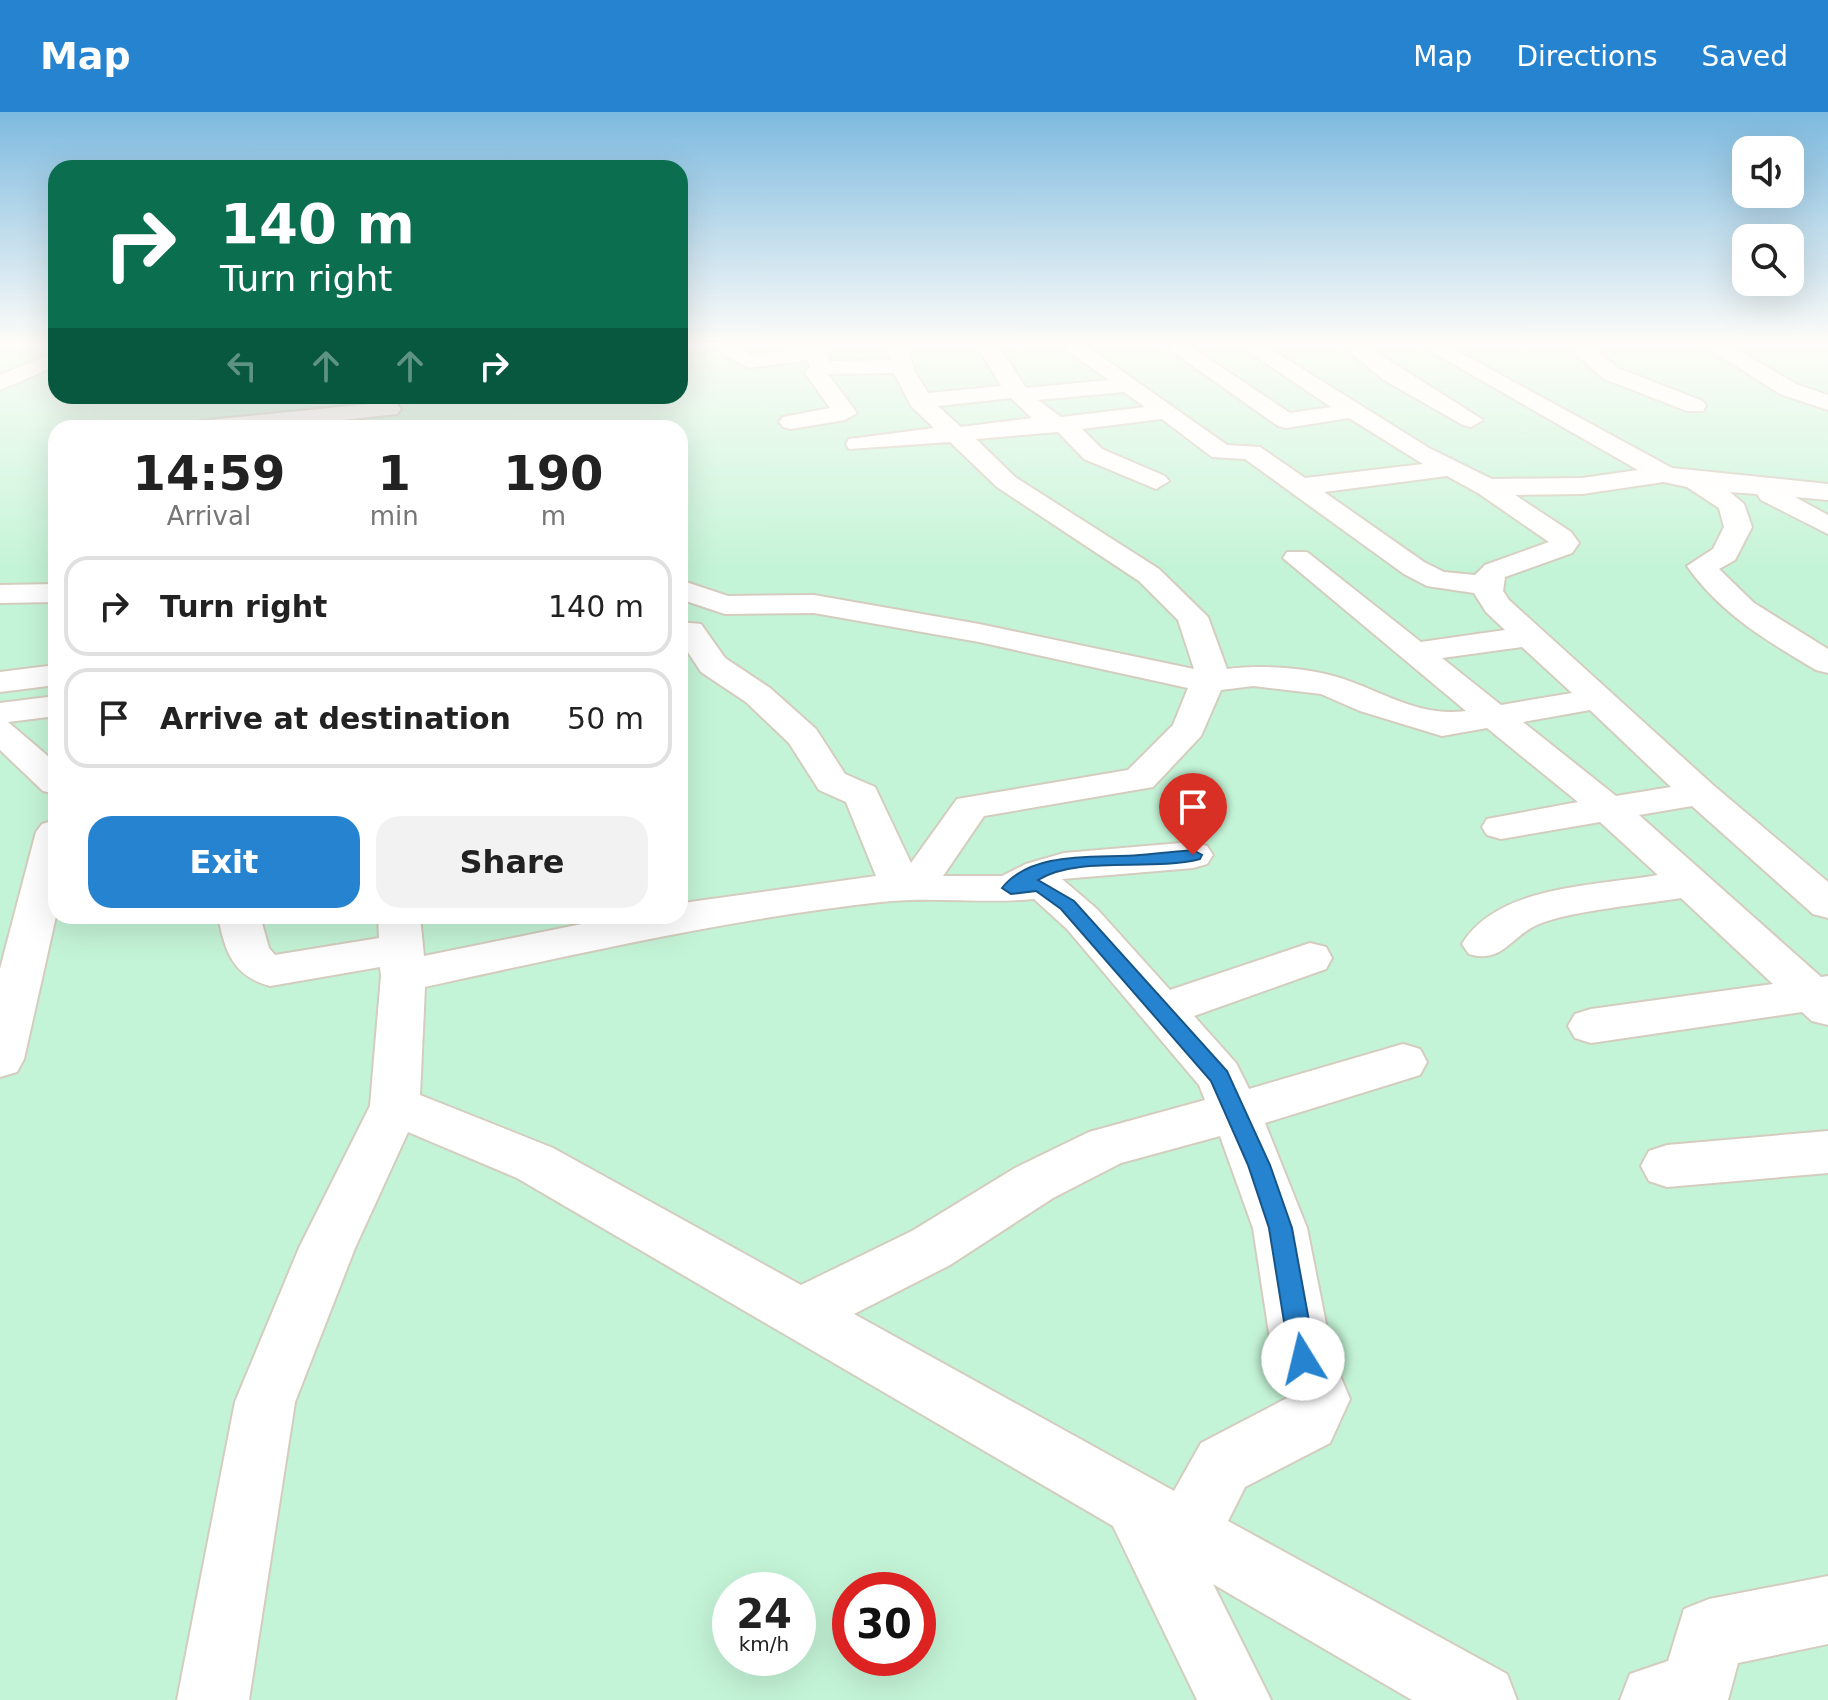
<!DOCTYPE html>
<style>
body{margin:0;font-family:"DejaVu Sans",sans-serif;background:#f2f2f2;color:#222;height:100vh;display:flex;flex-direction:column;font-size:30px;white-space:nowrap}
*{box-sizing:border-box;margin:0}
p{font-size:26px;color:#767676}
.icon{flex:none;width:44px;height:44px;fill:none;stroke:currentColor;stroke-width:2;stroke-linecap:round;stroke-linejoin:round}
.map{position:relative;flex:1;overflow:hidden}
.side{position:absolute;left:48px;top:308px;width:640px;height:504px;display:flex;flex-direction:column;background:#fff;border-radius:24px;box-shadow:0 8px 32px #0002}
.side>*{flex:none}
.hud{position:absolute;left:48px;top:48px;width:640px;height:244px;border-radius:24px;box-shadow:0 8px 32px #0002;background:#0b6e4f;color:#fff;overflow:hidden}
.controls{position:absolute;left:1732px;top:24px;display:grid;gap:16px}
.controls a{display:grid;place-items:center;width:72px;height:72px;border-radius:16px;background:#fff;box-shadow:0 8px 32px #0002;font-size:40px}
.speed{position:absolute;left:712px;top:1460px;display:flex;gap:16px;font-size:40px;font-weight:700;text-align:center}
.speed>*{display:grid;place-content:center;width:104px;height:104px;border-radius:50%;background:#fff;box-shadow:0 8px 32px #0002;line-height:1}
.speed small{font-size:20px;font-weight:400}
.speed .limit{border:12px solid #d22;background:#fff;color:#111}
.pin{position:absolute;display:grid;place-items:center;width:68px;height:68px;color:#fff;margin:-82px -34px;border-radius:50% 50% 50% 0;rotate:-45deg;box-shadow:0 0 8px #0007}
.pin .icon{rotate:45deg}
.me{position:absolute;width:88px;margin:-44px;rotate:351deg;stroke-linejoin:round;filter:drop-shadow(0 0 6px #0008)}
.turn{display:flex;align-items:center;gap:28px;height:168px;padding:0 40px;font-size:36px}
.turn .icon{width:104px;height:104px;stroke-width:2.5}
.turn b{display:block;font-size:56px;line-height:68px}
.lanes{display:flex;align-items:center;height:76px;padding:0 40px;background:#0003;justify-content:center;gap:40px;direction:ltr}
.lanes .off{opacity:.35}
.eta{display:flex;justify-content:space-evenly;align-items:center;height:136px;text-align:center}
.eta b{font-size:48px;font-weight:600;line-height:56px}
.button{display:flex;gap:16px;margin-top:auto;padding:16px 40px}
.button a{flex:1;height:92px;border-radius:24px;background:#2583cf;color:#fff;font-size:32px;font-weight:600;line-height:92px;text-align:center}
.button a+a{background:#f2f2f2;color:#222}
ul{padding:0;list-style:none}
li{display:flex;align-items:center;gap:24px;height:100px;margin:0 16px 12px;padding:0 24px;border:4px solid #e0e0e0;border-radius:24px}
li div{flex:1}
li b{display:block;font-size:30px}
li em{font-style:normal}
header{display:flex;align-items:center;gap:48px;box-sizing:border-box;height:112px;padding:0 40px;background:#2583cf;color:#fff}
header strong{font-size:38px}
nav{display:flex;gap:44px;margin-inline-start:auto;font-size:28px}
.map>svg:first-child{display:block}
</style>
<header>
<strong>Map</strong>
<nav><a>Map</a><a>Directions</a><a>Saved</a></nav>
</header>
<div class="map">
<svg width="1828" height="1588" viewBox="0 0 1828 1588">
<rect width="100%" height="100%" fill="#fffaf2"/>
<path fill="#c4f4d7" fill-rule="evenodd" d="M 0,233 L 56,233 L 56,284 L 680,284 L 680,233 L 1828,233 L 1828,1588 L 0,1588 ZM 56,316 L 680,316 L 680,804 L 56,804 ZM 730,1478 L 798,1478 L 798,1546 L 730,1546 ZM 850,1478 L 918,1478 L 918,1546 L 850,1546 Z"/>
<g fill="none" stroke-linecap="round" stroke-linejoin="round">
<defs>
<g id="minor">
<path d="M 710,233 L 735,233 L 752,243 L 826,233 L 829,249 L 890,248 L 887,233 L 907,233 L 914,258 L 928,281 L 1001,274 L 977,233 L 998,233 L 1026,276 L 1109,268 L 1059,233 L 1085,233 L 1227,333 L 1260,335 L 1305,366 L 1423,352 L 1349,306 L 1286,316 L 1278,314 L 1163,233 L 1188,233 L 1290,301 L 1331,295 L 1239,233 L 1264,233 L 1429,336 L 1492,367 L 1582,366 L 1638,358 L 1420,233 L 1446,233 L 1672,356 L 1828,372 L 1828,388 L 1795,385 L 1828,403 L 1828,422 L 1761,388 L 1757,382 L 1730,380 L 1744,392 L 1752,415 L 1735,448 L 1719,457 L 1754,491 L 1828,537 L 1828,561 L 1816,558 C 1767,529 1721,502 1687,454 L 1713,437 L 1724,415 L 1719,396 L 1687,375 L 1664,370 L 1582,382 L 1515,383 L 1571,420 L 1579,431 L 1572,441 L 1505,465 L 1503,479 L 1509,488 L 1713,673 L 1828,770 L 1828,806 L 1813,802 L 1692,694 L 1639,703 L 1821,865 L 1828,864 L 1828,913 L 1812,909 L 1802,900 L 1591,931 L 1575,926 L 1568,914 L 1575,902 L 1591,897 L 1773,872 L 1681,786 C 1645,792 1569,799 1539,812 C 1509,825 1503,852 1469,842 L 1462,832 C 1498,773 1596,774 1658,763 L 1600,710 L 1501,727 L 1487,723 L 1482,715 L 1487,707 L 1578,690 L 1487,616 L 1442,624 L 1360,599 L 1321,582 L 1253,574 L 1221,578 L 1201,624 L 1153,675 L 984,704 L 943,764 L 1002,764 L 1026,752 L 1064,741 L 1193,730 L 1207,734 L 1213,743 L 1207,752 L 1193,756 L 1062,767 L 1097,797 L 1170,878 L 1310,831 L 1326,835 L 1332,846 L 1326,857 L 1194,904 L 1236,951 L 1249,977 L 1403,932 L 1420,937 L 1427,950 L 1420,963 L 1265,1011 L 1307,1116 L 1333,1247 L 1350,1287 L 1330,1331 L 1245,1375 L 1228,1409 L 1507,1562 L 1517,1588 L 1412,1588 L 1213,1472 L 1271,1588 L 1197,1588 L 1113,1414 L 517,1066 L 408,1020 L 355,1136 L 295,1290 L 249,1588 L 177,1588 L 235,1290 L 299,1136 L 370,994 L 381,864 L 380,855 L 270,874 C 233,864 225,840 218,804 L 260,804 L 269,836 L 275,843 L 379,826 L 378,804 L 420,804 L 424,844 L 621,804 L 680,804 L 680,792 L 690,790 L 876,764 L 846,690 L 819,678 L 789,631 L 746,590 L 701,560 L 680,528 L 680,510 L 701,512 L 725,546 L 770,576 L 816,617 L 845,662 L 875,675 L 911,751 L 957,687 L 1128,658 L 1173,613 L 1188,576 L 979,530 L 814,501 L 725,502 L 680,487 L 680,468 L 728,484 L 814,483 L 979,512 L 1194,557 L 1178,508 L 1139,469 L 997,375 L 950,330 L 849,337 L 846,332 L 849,327 L 934,316 L 911,294 L 894,261 L 828,262 L 857,301 L 845,308 L 791,317 L 783,315 L 779,310 L 783,305 L 830,296 L 805,261 L 810,255 L 808,248 L 748,256 ZM 1124,280 L 1145,295 L 1061,305 L 1038,288 ZM 1011,286 L 1032,306 L 961,315 L 938,294 ZM 1162,307 L 1212,345 L 1245,347 L 1404,462 L 1427,474 L 1474,481 L 1486,500 L 1505,518 L 1421,530 L 1307,440 L 1287,440 L 1283,446 L 1466,599 C 1419,606 1380,578 1337,565 C 1303,555 1261,553 1227,557 L 1208,505 L 1159,457 L 1015,365 L 976,327 L 1058,320 L 1084,347 L 1156,377 L 1169,369 L 1165,364 L 1102,337 L 1082,317 ZM 1447,364 L 1478,381 L 1549,430 L 1485,453 L 1475,463 L 1444,460 L 1424,450 L 1324,380 ZM 1522,535 L 1572,581 L 1501,593 L 1442,546 ZM 1590,598 L 1671,675 L 1616,684 L 1523,610 ZM 1034,787 L 1067,817 L 1199,973 L 1205,988 L 1089,1020 L 1015,1056 L 912,1119 L 801,1173 L 553,1036 L 420,983 L 425,875 C 576,842 727,807 881,790 C 932,784 983,792 1034,787 ZM 1220,1024 L 1253,1116 L 1273,1247 L 1289,1285 L 1201,1331 L 1174,1379 L 854,1202 L 950,1153 L 1053,1086 L 1121,1051 Z"/>
<polygon points="1341,233 1365,233 1483,308 1471,315 1463,313 1384,268"/>
<polygon points="1566,233 1589,233 1620,257 1703,289 1706,294 1703,299 1687,299 1604,267"/>
<polygon points="1703,233 1729,233 1796,272 1828,283 1828,298 1780,282"/>
<polygon points="56,240 56,254 0,278 0,263"/>
<polygon points="389,290 397,292 401,297 397,302 269,316 187,316 199,309"/>
<polygon points="56,472 56,490 0,491 0,473"/>
<polygon points="56,553 56,573 0,580 0,560"/>
<polygon points="56,584 56,604 8,610 56,651 56,682 43,679 0,638 0,591"/>
<polygon points="56,708 56,804 24,947 17,960 0,965 0,857 36,720 42,712"/>
<polygon points="1828,1019 1828,1061 1667,1075 1649,1069 1641,1054 1649,1039 1667,1033"/>
<polygon points="1828,1464 1828,1532 1738,1551 1728,1588 1620,1588 1630,1562 1668,1549 1684,1497 1709,1487"/>
</g>
</defs>
<use href="#minor" stroke="#d4cdbf" stroke-width="4"/>
<use href="#minor" fill="#fff" fill-rule="evenodd"/>
</g>
<linearGradient id="sky" x2="0" y2="1"><stop stop-color="#7dbadf"/><stop offset="0.51" stop-color="#fffdf9"/><stop offset="1" stop-color="#fffdf9" stop-opacity="0"/></linearGradient>
<rect width="1828" height="456" fill="url(#sky)"/>
<path fill="#2583cf" stroke="#185587" stroke-width="2" d="M 1193,738 L 1202,743 L 1200,747 C 1151,760 1079,743 1038,768 L 1074,789 L 1227,959 L 1270,1053 L 1292,1116 L 1316,1247 L 1312,1255 L 1303,1259 L 1294,1255 L 1290,1247 L 1269,1116 L 1248,1053 L 1211,969 L 1061,797 L 1036,779 L 1011,782 L 1002,776 C 1028,743 1081,745 1119,744 C 1143,744 1169,740 1193,738 Z"/>
</svg>
<div class="controls">
<a><svg class="icon" aria-label="sound" viewBox="0 0 24 24"><path d="M4 9h4l5-4v14l-5-4H4zM17 9q2 3 0 6"/></svg></a>
<a><svg class="icon" aria-label="search" viewBox="0 0 24 24"><circle cx="10" cy="10" r="6"/><path d="M15 15l6 6"/></svg></a>
</div>
<div class="speed"><div>24<small>km/h</small></div><div class="limit">30</div></div>
<div class="pin" style="left:1193px;top:743px;background:#d93025"><svg class="icon" aria-label="arrive" viewBox="0 0 24 24"><path d="M6 21V4h12l-3 4 3 4H6"/></svg></div>
<svg class="me" style="left:1303px;top:1247px" viewBox="-20 -20 40 40"><circle r="19" fill="#fff"/><path d="M0-13L10 11 0 6-10 11z" fill="#2583cf"/></svg>
<div class="hud">
<div class="turn"><svg class="icon" aria-label="right" viewBox="0 0 24 24"><path d="M7 20v-9h11M14 6l5 5-5 5"/></svg><div><b>140 m</b>Turn right</div></div>
<div class="lanes"><svg class="icon off" aria-label="left" viewBox="0 0 24 24"><path d="M17 20v-9H6M10 6l-5 5 5 5"/></svg><svg class="icon off" aria-label="ahead" viewBox="0 0 24 24"><path d="M12 20V5M6 11l6-6 6 6"/></svg><svg class="icon off" aria-label="ahead" viewBox="0 0 24 24"><path d="M12 20V5M6 11l6-6 6 6"/></svg><svg class="icon" aria-label="right" viewBox="0 0 24 24"><path d="M7 20v-9h11M14 6l5 5-5 5"/></svg></div>
</div>
<section class="side">
<div class="eta">
<div><b>14:59</b><p>Arrival</p></div>
<div><b>1</b><p>min</p></div>
<div><b>190</b><p>m</p></div>
</div>
<ul>
<li><svg class="icon" aria-label="right" viewBox="0 0 24 24"><path d="M7 20v-9h11M14 6l5 5-5 5"/></svg><div><b>Turn right</b></div><em>140 m</em></li>
<li><svg class="icon" aria-label="arrive" viewBox="0 0 24 24"><path d="M6 21V4h12l-3 4 3 4H6"/></svg><div><b>Arrive at destination</b></div><em>50 m</em></li>
</ul>
<div class="button"><a>Exit</a><a>Share</a></div>
</section>
</div>
